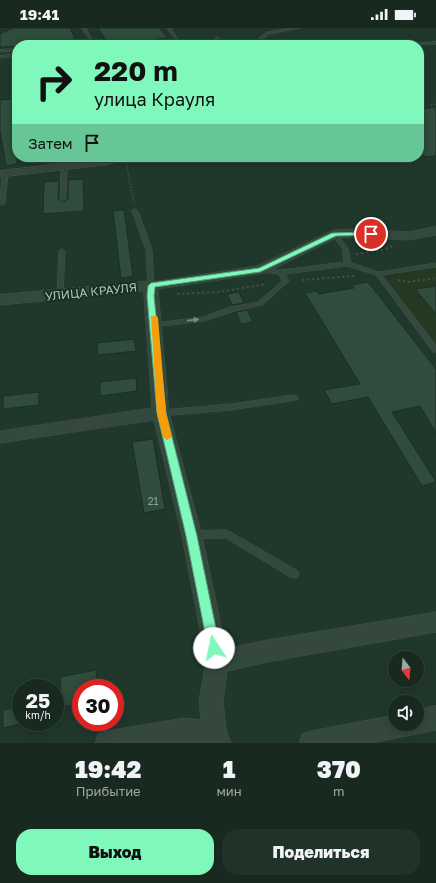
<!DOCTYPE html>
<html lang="ru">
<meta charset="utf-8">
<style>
body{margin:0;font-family:"Golos Text",sans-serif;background:#213229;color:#f1f3f6;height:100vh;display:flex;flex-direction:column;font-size:15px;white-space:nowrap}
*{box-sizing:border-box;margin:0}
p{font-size:13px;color:#9fa7a5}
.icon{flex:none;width:22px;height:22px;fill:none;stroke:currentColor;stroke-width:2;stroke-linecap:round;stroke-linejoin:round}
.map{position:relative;height:715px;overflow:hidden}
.panel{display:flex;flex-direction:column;background:#182a20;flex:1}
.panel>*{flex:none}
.top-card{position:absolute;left:12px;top:12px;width:412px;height:122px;border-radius:16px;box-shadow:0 2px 10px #0003,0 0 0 1px #36463e;background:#81f8bb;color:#111;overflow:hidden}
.needle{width:26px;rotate:164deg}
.fabs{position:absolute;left:388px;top:623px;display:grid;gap:8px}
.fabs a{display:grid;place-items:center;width:36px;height:36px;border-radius:50%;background:#182a20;box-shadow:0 2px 10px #0003,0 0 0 1px #36463e;font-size:20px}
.speed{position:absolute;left:12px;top:651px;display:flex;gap:8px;font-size:20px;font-weight:700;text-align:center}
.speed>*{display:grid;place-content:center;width:52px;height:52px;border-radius:50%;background:#182a20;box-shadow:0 2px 10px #0003,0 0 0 1px #36463e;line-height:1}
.speed small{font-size:10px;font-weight:400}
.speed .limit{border:6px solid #d22;background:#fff;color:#111}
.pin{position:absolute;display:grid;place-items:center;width:34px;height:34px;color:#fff;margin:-17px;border:2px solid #fff;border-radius:50%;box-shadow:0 1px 4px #0007}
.me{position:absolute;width:44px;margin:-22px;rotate:349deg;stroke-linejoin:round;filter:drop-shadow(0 0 3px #0008)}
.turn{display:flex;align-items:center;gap:14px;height:84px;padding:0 16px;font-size:18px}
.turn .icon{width:52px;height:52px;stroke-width:2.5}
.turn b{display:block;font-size:28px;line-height:34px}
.then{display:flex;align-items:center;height:38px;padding:0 16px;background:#0003;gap:8px;font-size:15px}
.eta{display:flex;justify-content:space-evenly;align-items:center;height:68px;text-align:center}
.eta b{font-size:24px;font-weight:800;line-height:28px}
.button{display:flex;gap:8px;margin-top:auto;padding:8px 16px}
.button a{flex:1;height:46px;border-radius:16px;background:#81f8bb;color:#111;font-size:16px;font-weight:800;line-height:46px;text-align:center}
.button a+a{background:#213229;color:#f1f3f6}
.status{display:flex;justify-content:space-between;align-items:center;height:28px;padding:0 20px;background:#182a20;direction:ltr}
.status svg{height:11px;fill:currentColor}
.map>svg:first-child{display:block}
</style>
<div class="status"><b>19:41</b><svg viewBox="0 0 49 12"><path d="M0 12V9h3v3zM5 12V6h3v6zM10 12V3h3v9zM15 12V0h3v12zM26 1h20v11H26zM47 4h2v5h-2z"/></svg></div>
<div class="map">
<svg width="436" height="715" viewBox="0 0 436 715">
<rect width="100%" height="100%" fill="#20382b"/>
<polygon fill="#233922" points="436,240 436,256 413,260 436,288 436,316 384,249"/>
<g fill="#2f4c3c" stroke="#1b2f25">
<polygon points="13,0 70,0 76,13 57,17 0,19 0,6"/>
<polygon points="98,0 160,0 167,10 109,17"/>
<polygon points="13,71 17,88 17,136 6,138 0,103 0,72"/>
<polygon points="436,79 436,128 426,129 419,123 419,81"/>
<polygon points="83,151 84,183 43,186 44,154 59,153 58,171 64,174 68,171 68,152"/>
<polygon points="124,182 133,248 121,250 113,183"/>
<polygon points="368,254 436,341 436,405 420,378 392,384 436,454 422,458 368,369 332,376 324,362 360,356 305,265 317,263 318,266 354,260 352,257"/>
<polygon points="436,258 436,286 415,261"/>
<polygon points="239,264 244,275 232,277 227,266"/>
<polygon points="247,282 253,294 241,296 236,284"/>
<polygon points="134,311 136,323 98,327 97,315"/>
<polygon points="136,350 137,363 100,368 100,354"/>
<polygon points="39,364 39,377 3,381 3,368"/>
<polygon points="153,411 165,481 144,485 132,414"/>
<polygon points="96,642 97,660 81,660 81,675 61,679 60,649"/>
<polygon points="21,678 21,696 3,700 3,682"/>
</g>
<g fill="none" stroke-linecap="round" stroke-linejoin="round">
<defs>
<g id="service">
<polygon points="82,0 86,0 95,17 93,17 92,15 61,17 90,13"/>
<polygon points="167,0 171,0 179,13 140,17 126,17 175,11"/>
<polygon points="292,0 301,0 269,6 255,17 250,17 267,4"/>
<polygon points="217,9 219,10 221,17 217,17 215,10"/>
<polygon points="436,14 436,16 401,17 403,16"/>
<polygon points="17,21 17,23 0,24 0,22"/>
<polygon points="17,26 17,28 0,30 0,28"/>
<polygon points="64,138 67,140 66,171 63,173 60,171 61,140"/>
<polygon points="5,144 8,146 5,175 2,177 0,176 2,146"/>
<polygon points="135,181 138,183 152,222 154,258 151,260 148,258 146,222 132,183"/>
<polygon points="334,204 336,205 348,220 351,235 379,244 436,235 436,239 382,247 436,317 436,324 433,324 376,247 347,238 285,246 289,253 288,254 262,277 235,283 204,293 154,299 150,297 154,295 203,289 230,279 258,274 282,253 279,246 260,244 257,242 258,241 281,242 344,234 342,220 331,206"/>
<polygon points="62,221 65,223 63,267 60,269 57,267 59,223"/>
<polygon points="294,367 297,368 298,370 297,372 231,382 161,388 157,385 161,382 231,376"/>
<polygon points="227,502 298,543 299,546 298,549 294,550 290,549 226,510 192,511 189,510 187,507 189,504 192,503"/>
</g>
<g id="minor">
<polygon points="112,129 129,129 128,131 106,137 0,149 0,143"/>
<polygon points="436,199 436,207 408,212 358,209 336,210 265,245 158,261 169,385 202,508 226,621 267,612 436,584 436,604 267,634 227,643 223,673 226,702 231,715 95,715 98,706 107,703 184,690 201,692 199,673 206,634 182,508 154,392 0,415 0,403 152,380 144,268 144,258 146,255 257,238 334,202 358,201 408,204"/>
<polygon points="436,678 436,702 372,715 299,715 302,706 311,703 395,687 395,696 417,696 417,682"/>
</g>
<polygon id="tertiary" points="151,253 157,254 160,258 157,262 0,277 0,267"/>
</defs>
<use href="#service" stroke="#40554a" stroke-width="1"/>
<use href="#minor" stroke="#40554a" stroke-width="1"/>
<use href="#tertiary" stroke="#40554a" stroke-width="1"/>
<g stroke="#3c523b" stroke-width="1.5" stroke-dasharray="1.5 1.5" stroke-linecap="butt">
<polyline points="431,77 436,76"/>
<polyline points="127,138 134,176"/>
</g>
<g stroke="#3c523b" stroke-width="2" stroke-dasharray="2.5 2.5" stroke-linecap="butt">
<polyline points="356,226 382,222 392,218"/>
<polyline points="302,252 355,248"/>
<polyline points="398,252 408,254 436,250"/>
<polyline points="177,266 218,264 267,256"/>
</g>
<use href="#service" fill="#34483e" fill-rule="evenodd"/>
<use href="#minor" fill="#34483e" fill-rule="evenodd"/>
<use href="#tertiary" fill="#34483e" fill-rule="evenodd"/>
</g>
<defs><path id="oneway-solid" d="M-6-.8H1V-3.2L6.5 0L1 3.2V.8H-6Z"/></defs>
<use fill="#778d82" href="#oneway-solid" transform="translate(193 292) rotate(-6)"/>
<polygon fill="#81f8bb" stroke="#54a17a" points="371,204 374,206 373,207 336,208 260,244 155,259 154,268 166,385 197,508 220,620 218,624 214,626 209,624 208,620 186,508 157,385 147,268 148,258 151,255 259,240 332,205"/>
<polygon fill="#f59e0b" points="151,288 157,288 158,290 166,385 172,409 167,412 163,409 157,385"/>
<g text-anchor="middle" stroke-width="4" stroke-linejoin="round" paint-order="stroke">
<g font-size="10" fill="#8da699">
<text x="153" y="477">21</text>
</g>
<g font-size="12" fill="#aec5ba" stroke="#1a2d23">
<text transform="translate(91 264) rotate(-6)" y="4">УЛИЦА КРАУЛЯ</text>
</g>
</g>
</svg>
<div class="fabs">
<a><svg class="needle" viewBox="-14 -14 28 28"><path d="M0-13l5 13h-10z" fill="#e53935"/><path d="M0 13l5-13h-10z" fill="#9fa7a5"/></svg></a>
<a><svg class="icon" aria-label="sound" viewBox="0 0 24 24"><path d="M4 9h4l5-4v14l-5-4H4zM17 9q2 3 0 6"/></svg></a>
</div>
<div class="speed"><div>25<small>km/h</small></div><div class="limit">30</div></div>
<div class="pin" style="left:371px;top:206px;background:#d93025"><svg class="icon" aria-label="arrive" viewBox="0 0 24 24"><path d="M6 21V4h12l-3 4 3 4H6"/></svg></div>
<svg class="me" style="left:214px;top:620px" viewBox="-20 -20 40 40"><circle r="19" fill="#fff"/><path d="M0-13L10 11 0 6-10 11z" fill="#81f8bb"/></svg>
<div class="top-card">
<div class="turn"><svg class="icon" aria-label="right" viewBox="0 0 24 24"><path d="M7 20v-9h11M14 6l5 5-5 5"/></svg><div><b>220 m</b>улица Крауля</div></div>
<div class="then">Затем<svg class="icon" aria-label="arrive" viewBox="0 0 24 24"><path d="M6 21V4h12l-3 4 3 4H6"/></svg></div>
</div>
</div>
<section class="panel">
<div class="eta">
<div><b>19:42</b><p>Прибытие</p></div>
<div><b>1</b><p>мин</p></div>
<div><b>370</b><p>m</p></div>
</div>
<div class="button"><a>Выход</a><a>Поделиться</a></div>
</section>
